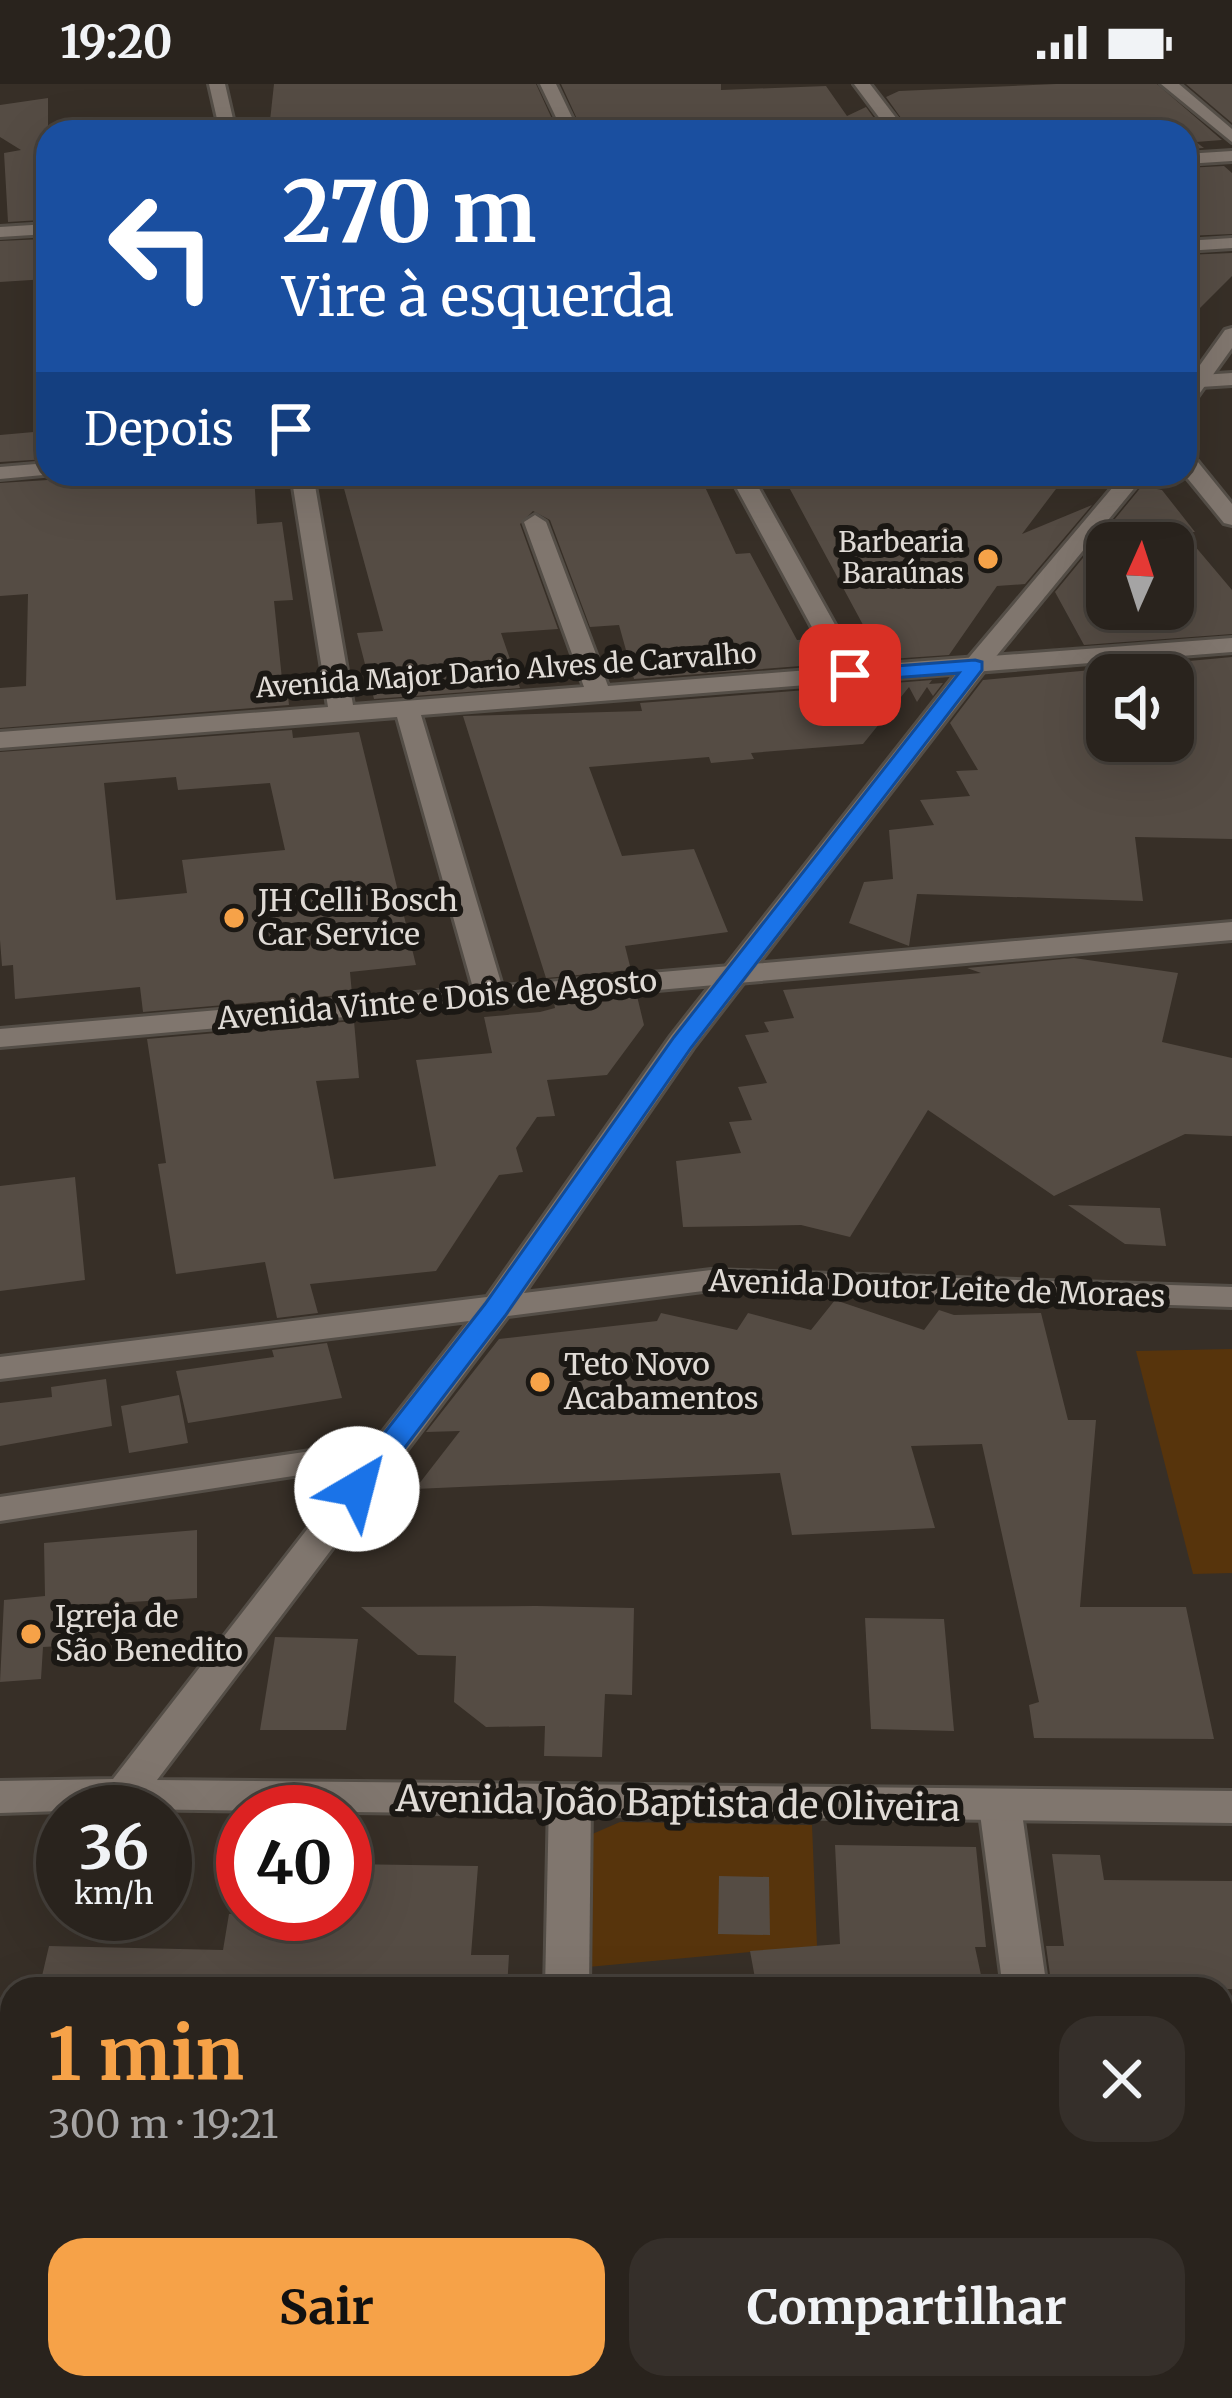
<!DOCTYPE html>
<html lang="pt">
<meta charset="utf-8">
<style>
body{margin:0;font-family:Merriweather,serif;background:#352f2a;color:#f1f3f6;height:100vh;display:flex;flex-direction:column;font-size:45px;white-space:nowrap}
*{box-sizing:border-box;margin:0}
p{font-size:39px;color:#a5a4a4}
.icon{flex:none;width:66px;height:66px;fill:none;stroke:currentColor;stroke-width:2;stroke-linecap:round;stroke-linejoin:round}
.map{position:relative;flex:1;overflow:hidden}
.panel{position:absolute;left:0px;top:1893px;width:1233px;height:423px;display:flex;flex-direction:column;background:#29231d;border-radius:36px 36px 0 0;box-shadow:0 12px 48px #0002,0 0 0 3px #45403b}
.panel>*{flex:none}
.top-card{position:absolute;left:36px;top:36px;width:1161px;height:366px;border-radius:36px;box-shadow:0 12px 48px #0002,0 0 0 3px #45403b;background:#1a4fa0;color:#fff;overflow:hidden}
.needle{width:78px;rotate:3deg}
.controls{position:absolute;left:1086px;top:438px;display:grid;gap:24px}
.controls a{display:grid;place-items:center;width:108px;height:108px;border-radius:24px;background:#29231d;box-shadow:0 12px 48px #0002,0 0 0 3px #45403b;font-size:60px}
.speed{position:absolute;left:36px;top:1701px;display:flex;gap:24px;font-size:60px;font-weight:700;text-align:center}
.speed>*{display:grid;place-content:center;width:156px;height:156px;border-radius:50%;background:#29231d;box-shadow:0 12px 48px #0002,0 0 0 3px #45403b;line-height:1}
.speed small{font-size:30px;font-weight:400}
.speed .limit{border:18px solid #d22;background:#fff;color:#111}
.pin{position:absolute;display:grid;place-items:center;width:102px;height:102px;color:#fff;margin:-51px;border-radius:24px;box-shadow:0 6px 18px #0006}
.me{position:absolute;width:132px;margin:-66px;rotate:37deg;stroke-linejoin:round;filter:drop-shadow(0 0 9px #0008)}
.turn{display:flex;align-items:center;gap:42px;height:252px;padding:0 48px;font-size:54px}
.turn .icon{width:156px;height:156px;stroke-width:2.5}
.turn b{display:block;font-size:84px;line-height:102px}
.then{display:flex;align-items:center;height:114px;padding:0 48px;background:#0003;gap:24px;font-size:45px}
.round{display:grid;place-items:center;flex:none;width:126px;height:126px;border-radius:36px;background:#352f2a}
.head{display:flex;align-items:center;justify-content:space-between;height:204px;padding:0 48px}
h1{font-size:72px;font-weight:700;line-height:90px;color:#f6a248}
.primary-button{display:flex;gap:24px;margin-top:auto;padding:24px 48px}
.primary-button a{flex:1;height:138px;border-radius:36px;background:#f6a248;color:#111;font-size:48px;font-weight:700;line-height:138px;text-align:center}
.primary-button a+a{background:#352f2a;color:#f1f3f6}
.status{display:flex;justify-content:space-between;align-items:center;height:84px;padding:0 60px;background:#29231d;direction:ltr}
.status svg{height:33px;fill:currentColor}
.map>svg:first-child{display:block}
</style>
<div class="status"><b>19:20</b><svg viewBox="0 0 49 12"><path d="M0 12V9h3v3zM5 12V6h3v6zM10 12V3h3v9zM15 12V0h3v12zM26 1h20v11H26zM47 4h2v5h-2z"/></svg></div>
<div class="map">
<svg width="1232" height="2314" viewBox="0 0 1232 2314">
<rect width="100%" height="100%" fill="#372f27"/>
<g fill="#57340c">
<polygon points="1232,1265 1232,1489 1193,1490 1136,1267"/>
<polygon points="620,1738 812,1741 817,1862 577,1884 590,1751"/>
</g>
<g fill="#554c44" fill-rule="evenodd">
<polygon points="274,0 536,0 558,48 269,46"/>
<polygon points="561,0 721,0 721,6 826,2 847,32 866,23 884,48 583,48"/>
<polygon points="1056,0 1157,0 1222,56 1196,58 1204,64 1185,65 1185,48 911,48 886,13 899,7"/>
<polygon points="1186,0 1232,0 1232,39"/>
<polygon points="48,14 48,81 39,76 41,136 8,138 4,69 21,66 0,53 0,21"/>
<polygon points="1224,82 1232,89 1232,150 1185,152 1185,120 1198,120 1185,106 1185,84"/>
<polygon points="43,155 47,195 0,198 0,157"/>
<polygon points="1232,169 1232,192 1185,239 1185,171"/>
<polygon points="45,347 48,375 0,378 0,351"/>
<polygon points="143,390 254,390 257,440 282,438 293,516 274,517 283,605 287,605 289,621 0,644 0,604 26,602 28,510 0,512 0,399"/>
<polygon points="340,390 699,390 736,470 750,469 797,556 813,555 827,580 634,595 619,541 590,543 550,436 533,427 520,440 558,545 501,549 520,604 374,615 357,549 383,547"/>
<polygon points="844,390 943,390 947,397 979,399 1065,393 1022,450 1092,421 1025,500 997,502 949,571 861,577 847,553 869,552 784,394"/>
<path d="M 1142,402 L 1162,406 L 1195,448 L 1183,448 L 1232,506 L 1232,550 L 1084,561 L 1055,508 ZM 1107,459 L 1173,459 L 1173,525 L 1107,525 Z"/>
<path d="M 1232,573 L 1232,755 L 1135,753 L 1143,817 L 917,810 L 909,862 L 849,839 L 864,798 L 893,795 L 889,746 L 934,741 L 920,716 L 970,712 L 956,687 L 978,686 L 950,639 L 983,596 ZM 1107,591 L 1173,591 L 1173,657 L 1107,657 Z"/>
<polygon points="932,596 929,600 943,599 933,612 927,603 917,618 909,603 863,660 751,669 754,675 711,679 709,673 589,683 622,772 694,765 728,848 625,862 631,886 546,894 463,632 642,627 640,619"/>
<path d="M 292,646 L 293,654 L 359,648 L 416,881 L 350,888 L 352,910 L 143,928 L 140,903 L 15,915 L 13,881 L 2,882 L 0,856 L 0,668 ZM 176,693 L 178,706 L 270,699 L 285,766 L 182,776 L 187,809 L 116,816 L 104,699 Z"/>
<polygon points="1074,874 1178,889 1162,958 1232,974 1232,1052 1185,1050 1054,1112 928,1026 850,1153 801,1141 683,1143 676,1077 741,1069 729,1038 752,1036 738,1003 767,999 745,951 769,948 764,938 794,934 783,906 981,889 967,884"/>
<polygon points="637,912 644,941 607,991 547,996 555,1032 537,1033 516,1064 523,1088 499,1091 436,1187 310,1200 318,1229 277,1234 265,1178 176,1190 158,1080 166,1079 147,955 354,937 359,994 316,997 334,1095 436,1082 416,976 492,969 484,933 540,928 555,924 554,919"/>
<polygon points="75,1093 85,1196 0,1207 0,1102"/>
<polygon points="1068,1121 1160,1124 1166,1162 1125,1160"/>
<polygon points="835,1216 924,1246 939,1226 954,1231 1041,1229 1068,1336 1096,1336 1080,1523 1186,1523 1214,1655 1034,1654 1029,1621 1039,1618 982,1360 911,1362 935,1444 792,1451 780,1389 415,1405 460,1347 426,1348 499,1255 657,1237 661,1229 737,1246 748,1229 811,1246"/>
<polygon points="327,1259 342,1314 188,1339 176,1287 274,1273 272,1266"/>
<polygon points="106,1295 112,1342 0,1362 0,1319 52,1313 51,1303"/>
<polygon points="179,1311 188,1359 129,1369 121,1322"/>
<polygon points="197,1446 197,1514 64,1522 61,1562 43,1563 41,1595 0,1598 4,1516 45,1512 44,1459"/>
<polygon points="536,1522 634,1524 632,1611 605,1610 602,1673 544,1672 545,1642 486,1643 454,1618 456,1572 418,1571 361,1523"/>
<polygon points="865,1534 944,1535 954,1647 871,1645"/>
<polygon points="275,1553 358,1555 346,1646 260,1646"/>
<polygon points="835,1761 976,1763 986,1863 975,1863 984,1905 757,1905 750,1867 840,1860"/>
<polygon points="1052,1770 1100,1771 1104,1796 1232,1797 1232,1905 1052,1905 1046,1862 1064,1862"/>
<polygon points="345,1780 478,1782 471,1871 509,1871 507,1905 39,1905 49,1862 223,1866 229,1830 345,1830"/>
<polygon points="719,1792 769,1793 770,1851 718,1850"/>
</g>
<g fill="none" stroke-linecap="round" stroke-linejoin="round">
<defs>
<g id="minor">
<polygon points="209,0 225,0 236,48 220,48"/>
<polygon points="540,0 556,0 579,48 563,48"/>
<polygon points="854,0 870,0 907,48 890,48"/>
<polygon points="1161,0 1179,0 1232,45 1232,58"/>
<polygon points="1232,67 1232,77 1185,80 1185,70"/>
<polygon points="48,140 48,150 0,153 0,143"/>
<polygon points="1232,154 1232,164 1185,167 1185,157"/>
<polygon points="1232,289 1232,301 1185,304 1185,292"/>
<polygon points="1185,371 1193,372 1232,420 1232,441 1224,439 1184,390"/>
<polygon points="48,379 48,390 54,390 0,395 0,383"/>
<polygon points="291,390 313,390 353,621 584,603 524,438 535,431 546,438 608,602 834,584 729,390 751,390 858,582 1232,554 1232,568 421,631 502,902 1232,838 1232,856 0,963 0,945 473,904 397,633 0,664 0,648 328,623"/>
<polygon points="385,1356 398,1360 403,1368 398,1376 0,1437 0,1413"/>
<polygon points="570,1701 585,1706 591,1717 589,1905 545,1905 549,1717 555,1706"/>
<polygon points="1000,1706 1015,1711 1021,1722 1047,1905 1003,1905 979,1722 985,1711"/>
<rect x="537" y="2304" width="50" height="10"/>
<polygon points="1054,2304 1104,2304 1105,2314 1055,2314"/>
</g>
<g id="tertiary">
<polygon points="1232,244 1232,264 1192,320 1185,322 1185,302 1225,246"/>
<polygon points="1124,390 1146,390 984,587 693,964 524,1209 711,1186 1232,1203 1232,1223 711,1206 508,1232 157,1696 1232,1707 1232,1739 124,1725 0,1729 0,1697 113,1695 469,1237 0,1295 0,1273 487,1213 671,952 966,577"/>
</g>
</defs>
<use href="#minor" stroke="#544e47" stroke-width="6"/>
<use href="#tertiary" stroke="#544e47" stroke-width="6"/>
<use href="#minor" fill="#80766e" fill-rule="evenodd"/>
<use href="#tertiary" fill="#80766e" fill-rule="evenodd"/>
</g>
<polygon fill="#1a73e8" stroke="#114b97" stroke-width="3" points="975,576 982,578 982,586 691,964 505,1232 368,1412 346,1412 342,1405 346,1398 485,1220 674,953 959,589 850,597 843,595 843,586"/>
<g fill="#f6a248" stroke="#1b1814" stroke-width="4.5">
<circle cx="988" cy="475" r="12"/>
<circle cx="234" cy="834" r="12"/>
<circle cx="540" cy="1298" r="12"/>
<circle cx="31" cy="1550" r="12"/>
</g>
<g text-anchor="middle" stroke-width="12" stroke-linejoin="round" paint-order="stroke">
<g font-size="27" fill="#e0dbd6" stroke="#1b1814" text-anchor="end">
<text x="964" y="468">Barbearia<tspan x="964" dy="31">Baraúnas</tspan></text>
</g>
<g font-size="27" fill="#e0dbd6" stroke="#1b1814">
<text transform="translate(506 587) rotate(-4)" y="9">Avenida Major Dario Alves de Carvalho</text>
</g>
<g font-size="30" fill="#e0dbd6" stroke="#1b1814" text-anchor="start">
<text x="258" y="827">JH Celli Bosch<tspan x="258" dy="34">Car Service</tspan></text>
<text x="564" y="1291">Teto Novo<tspan x="564" dy="34">Acabamentos</tspan></text>
<text x="55" y="1543">Igreja de<tspan x="55" dy="34">São Benedito</tspan></text>
</g>
<g font-size="30" fill="#e0dbd6" stroke="#1b1814">
<text transform="translate(437 916) rotate(-5)" y="10">Avenida Vinte e Dois de Agosto</text>
<text transform="translate(937 1205) rotate(2)" y="10">Avenida Doutor Leite de Moraes</text>
</g>
<g font-size="36" fill="#e0dbd6" stroke="#1b1814">
<text transform="translate(678 1719) rotate(1)" y="13">Avenida João Baptista de Oliveira</text>
</g>
</g>
</svg>
<div class="controls">
<a><svg class="needle" viewBox="-14 -14 28 28"><path d="M0-13l5 13h-10z" fill="#e53935"/><path d="M0 13l5-13h-10z" fill="#a5a4a4"/></svg></a>
<a><svg class="icon" aria-label="sound" viewBox="0 0 24 24"><path d="M4 9h4l5-4v14l-5-4H4zM17 9q2 3 0 6"/></svg></a>
</div>
<div class="speed"><div>36<small>km/h</small></div><div class="limit">40</div></div>
<div class="pin" style="left:850px;top:591px;background:#d93025"><svg class="icon" aria-label="arrive" viewBox="0 0 24 24"><path d="M6 21V4h12l-3 4 3 4H6"/></svg></div>
<svg class="me" style="left:357px;top:1405px" viewBox="-20 -20 40 40"><circle r="19" fill="#fff"/><path d="M0-13L10 11 0 6-10 11z" fill="#1a73e8"/></svg>
<div class="top-card">
<div class="turn"><svg class="icon" aria-label="left" viewBox="0 0 24 24"><path d="M17 20v-9H6M10 6l-5 5 5 5"/></svg><div><b>270 m</b>Vire à esquerda</div></div>
<div class="then">Depois<svg class="icon" aria-label="arrive" viewBox="0 0 24 24"><path d="M6 21V4h12l-3 4 3 4H6"/></svg></div>
</div>
<section class="panel">
<div class="head"><div><h1>1 min</h1><p>300 m · 19:21</p></div><a class="round"><svg class="icon" aria-label="close" viewBox="0 0 24 24"><path d="M6 6l12 12M18 6L6 18"/></svg></a></div>
<div class="primary-button"><a>Sair</a><a>Compartilhar</a></div>
</section>
</div>
